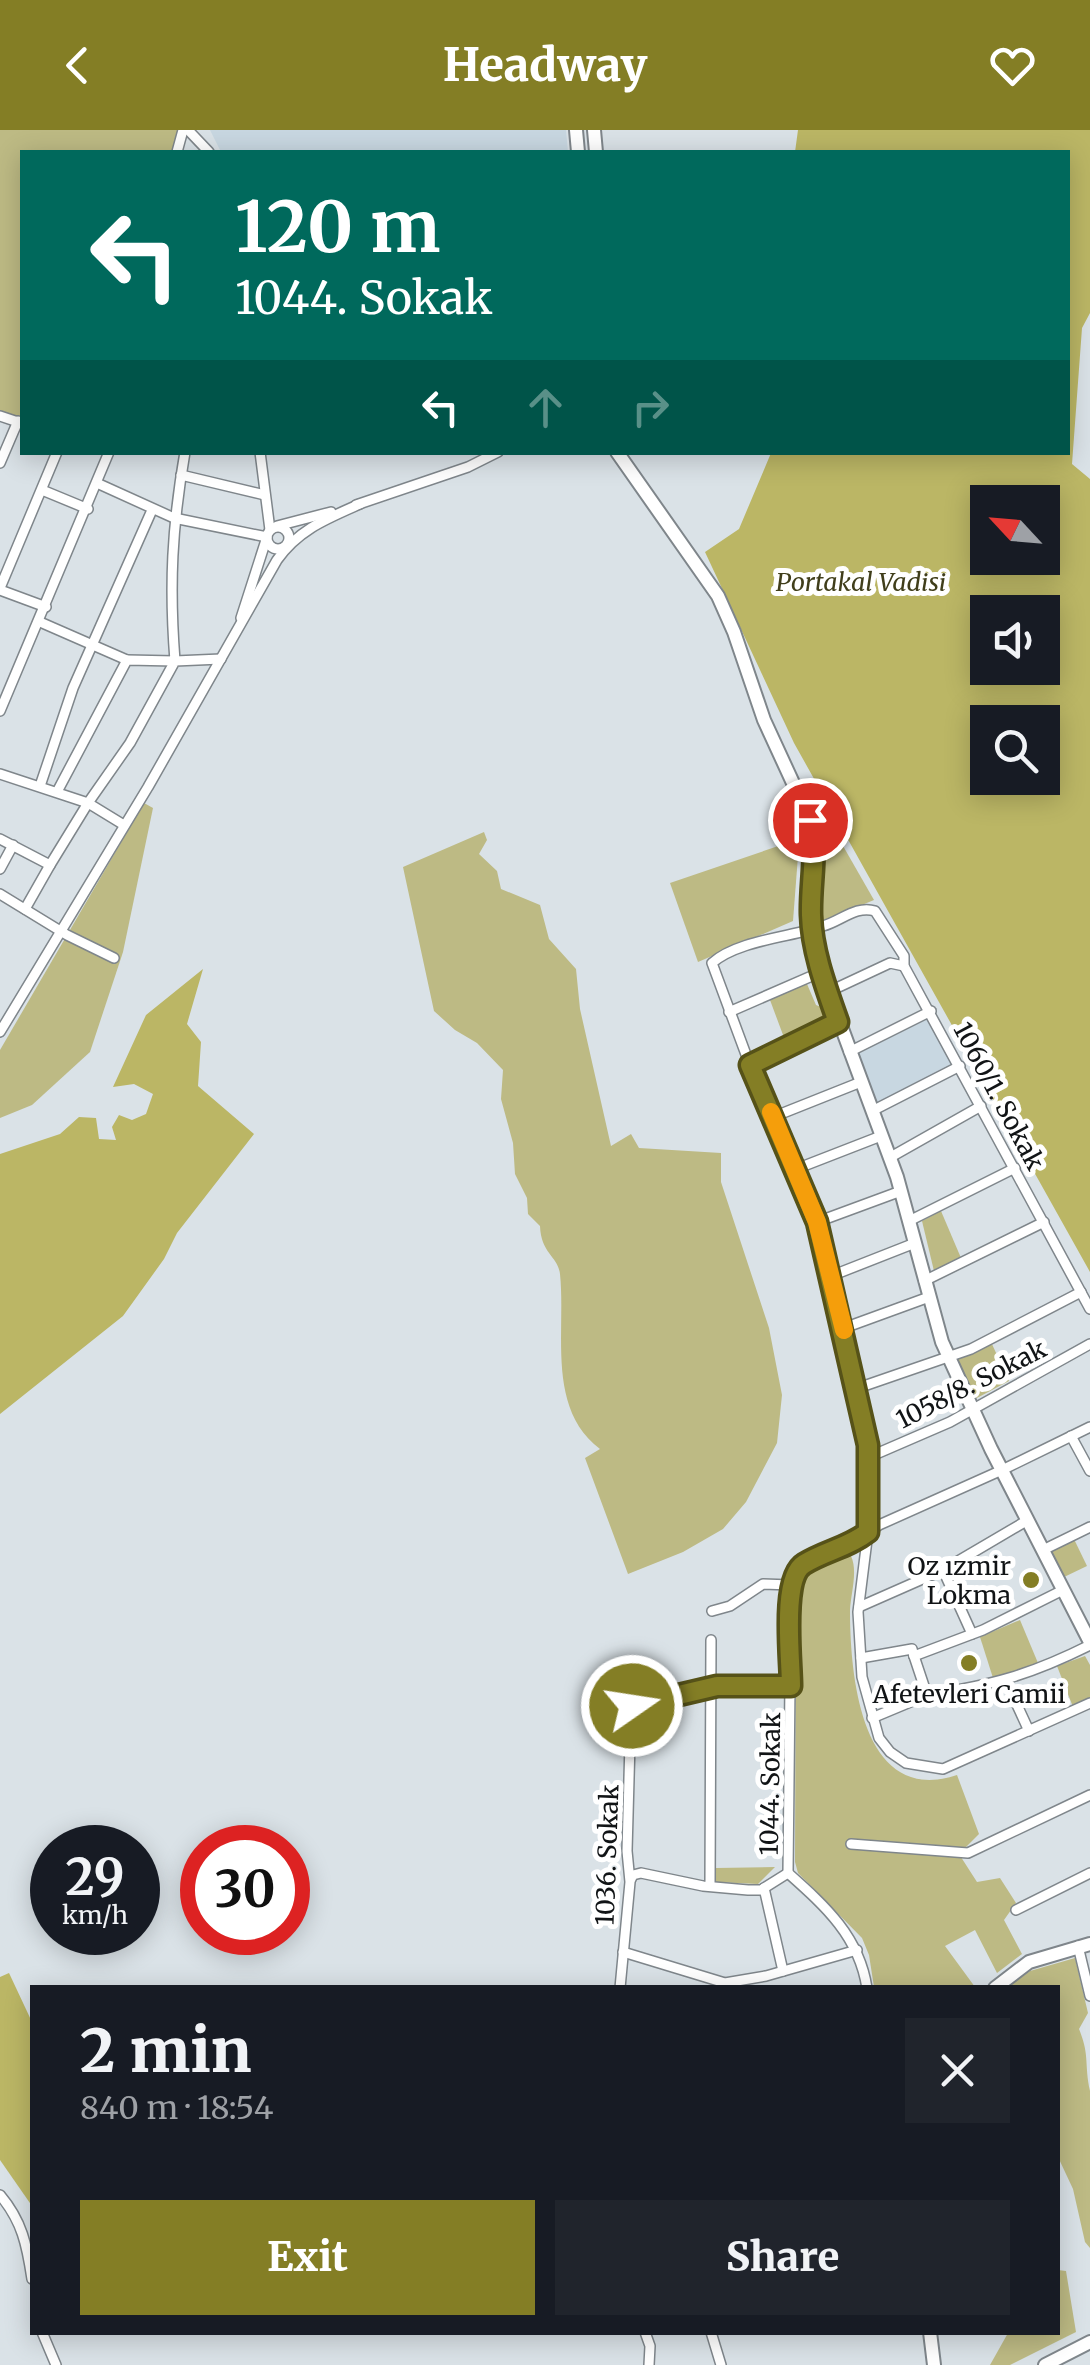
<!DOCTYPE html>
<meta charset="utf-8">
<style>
body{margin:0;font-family:Merriweather,serif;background:#20242c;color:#f1f3f6;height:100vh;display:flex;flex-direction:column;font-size:38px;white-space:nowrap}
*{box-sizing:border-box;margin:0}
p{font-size:32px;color:#9ea1a6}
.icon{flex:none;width:55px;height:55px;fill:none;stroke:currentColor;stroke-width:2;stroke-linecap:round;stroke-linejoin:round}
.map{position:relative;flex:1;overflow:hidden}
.sheet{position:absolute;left:30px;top:1855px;width:1030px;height:350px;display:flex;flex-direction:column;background:#171b24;border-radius:0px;box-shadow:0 5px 25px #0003}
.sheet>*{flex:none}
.top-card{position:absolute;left:20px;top:20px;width:1050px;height:305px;border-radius:0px;box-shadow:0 5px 25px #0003;background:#00695c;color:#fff;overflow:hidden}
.needle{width:65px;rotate:296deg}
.buttons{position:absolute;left:970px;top:355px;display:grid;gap:20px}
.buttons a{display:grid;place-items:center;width:90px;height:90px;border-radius:0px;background:#171b24;box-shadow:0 5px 25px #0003;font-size:50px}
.speed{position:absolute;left:30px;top:1695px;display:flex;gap:20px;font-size:50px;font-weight:700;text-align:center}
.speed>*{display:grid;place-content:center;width:130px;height:130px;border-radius:50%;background:#171b24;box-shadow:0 5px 25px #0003;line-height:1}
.speed small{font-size:25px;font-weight:400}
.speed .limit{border:15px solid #d22;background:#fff;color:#111}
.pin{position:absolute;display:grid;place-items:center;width:85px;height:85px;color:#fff;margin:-42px;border:5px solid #fff;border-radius:50%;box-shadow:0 2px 10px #0007}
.me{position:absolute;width:110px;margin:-55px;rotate:77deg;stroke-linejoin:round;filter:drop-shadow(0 0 8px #0008)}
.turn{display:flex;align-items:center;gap:35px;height:210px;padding:0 50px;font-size:45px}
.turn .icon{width:130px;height:130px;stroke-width:2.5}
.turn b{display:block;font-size:70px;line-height:85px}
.lanes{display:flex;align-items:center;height:95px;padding:0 50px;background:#0003;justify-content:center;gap:50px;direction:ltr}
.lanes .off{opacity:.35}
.round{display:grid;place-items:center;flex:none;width:105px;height:105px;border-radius:0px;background:#20242c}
.overview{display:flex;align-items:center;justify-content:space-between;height:170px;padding:0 50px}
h1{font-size:60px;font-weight:800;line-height:75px}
.cta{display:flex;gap:20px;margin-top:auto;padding:20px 50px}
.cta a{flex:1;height:115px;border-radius:0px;background:#847e25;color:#fff;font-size:40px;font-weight:800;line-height:115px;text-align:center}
.cta a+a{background:#20242c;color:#f1f3f6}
header{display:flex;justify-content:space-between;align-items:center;height:130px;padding:0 50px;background:#847e25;color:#fff;font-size:45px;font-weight:800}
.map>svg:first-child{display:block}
</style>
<header><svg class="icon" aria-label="back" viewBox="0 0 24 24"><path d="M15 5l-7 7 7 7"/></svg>Headway<svg class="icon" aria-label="heart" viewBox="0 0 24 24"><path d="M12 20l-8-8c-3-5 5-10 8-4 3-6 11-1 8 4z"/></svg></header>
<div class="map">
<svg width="1090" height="2235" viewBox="0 0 1090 2235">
<rect width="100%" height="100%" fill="#dae2e7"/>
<g fill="#c8d7e1">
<polygon points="210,0 566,0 568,22 221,22"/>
<polygon points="930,886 956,934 875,975 854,923"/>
</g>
<g fill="#bdba84">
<polygon points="0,0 178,0 172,22 22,22 22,292 0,283"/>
<polygon points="144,673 153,678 123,822 90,922 32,975 0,988 0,920"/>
<polygon points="827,688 874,770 818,793 820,692"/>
<path d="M 484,702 L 487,710 L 479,724 L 497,741 L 501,759 L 540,775 L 549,809 L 576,839 L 580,879 L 611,1016 L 631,1004 L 639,1018 L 721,1023 L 721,1052 L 769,1198 L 782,1265 L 777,1313 L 746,1372 L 723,1399 L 683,1422 L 628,1444 L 585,1328 L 600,1319 C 546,1278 566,1202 560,1144 C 558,1126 541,1124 540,1096 L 528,1084 L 527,1068 L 515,1044 L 513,1013 L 501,969 L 503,940 L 477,913 L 455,900 L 434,881 L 403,737 Z"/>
<polygon points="796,710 799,713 793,791 698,832 670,753"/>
<polygon points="803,853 807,854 816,875 821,877 827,893 786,913 770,870"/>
<polygon points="941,1081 961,1128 934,1141 922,1091"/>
<polygon points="991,1212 1009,1251 975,1269 957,1230"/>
<polygon points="1072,1405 1087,1436 1062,1448 1046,1419"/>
<path d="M 845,1425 L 851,1426 C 858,1441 851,1463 850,1480 C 850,1545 861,1677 957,1645 L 979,1704 L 959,1724 L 977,1752 L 1000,1748 L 1016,1773 L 1004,1790 L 1022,1824 L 997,1843 L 975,1800 L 945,1816 L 975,1857 L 874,1857 L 869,1825 L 862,1808 L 798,1743 L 795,1732 L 796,1455 C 802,1435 826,1428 845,1425 Z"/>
<polygon points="1020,1490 1038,1533 993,1548 980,1507"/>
<polygon points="1085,1526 1090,1535 1090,1568 1073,1577 1057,1536"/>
<polygon points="775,1737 758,1754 715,1752 716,1738"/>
<path d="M 1075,1828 L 1088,1883 L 1079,1899 C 1090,1926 1084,1933 1090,1961 L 1090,2118 L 1085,2112 L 1073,2059 L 1058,2027 L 1058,1858 L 1008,1857 L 1030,1841 Z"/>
<polygon points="1058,2140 1066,2141 1076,2202 1010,2235 990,2235 1008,2203 1058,2202"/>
</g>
<g fill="#bbb665" fill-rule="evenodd">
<path d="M 798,0 L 1090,0 L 1090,183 L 1082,198 L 1072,334 L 1090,349 L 1090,1142 L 794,613 L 705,422 L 739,399 L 771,323 L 1068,322 L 1068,22 L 795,22 ZM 988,372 L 1042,372 L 1042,428 L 988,428 ZM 988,482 L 1042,482 L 1042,538 L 988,538 ZM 988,592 L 1042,592 L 1042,648 L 988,648 Z"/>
<polygon points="203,839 187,894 201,912 198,956 254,1004 177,1103 164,1129 123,1186 0,1284 0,1024 60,1004 79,987 96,988 99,1009 116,1010 112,997 119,985 132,990 146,984 153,964 134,954 113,957 146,885"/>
<polygon points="9,1843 32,1892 32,2076 0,2030 0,1847"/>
</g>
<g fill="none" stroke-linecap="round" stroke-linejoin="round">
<defs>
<g id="street">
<polyline points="188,0 209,22"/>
<polyline points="177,22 183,0"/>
<polyline points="0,286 21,293"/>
<polyline points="260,322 270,400"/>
<polyline points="0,333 18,291"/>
<polyline points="181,345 265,365"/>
<polyline points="99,354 174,388 267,407 241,488"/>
<polyline points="42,360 88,379"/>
<polyline points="356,375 468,337 498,322"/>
<polyline points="277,396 331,382"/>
<circle cx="278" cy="408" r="11"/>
<polyline points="0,458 57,322"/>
<polyline points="0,460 46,477"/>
<polyline points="40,492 127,530"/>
<polyline points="0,581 109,322"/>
<polyline points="0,644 88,673 50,735 0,709"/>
<polyline points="40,656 73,558 152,380"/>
<path d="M 58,660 L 127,530 L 175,531 C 169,455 172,397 185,322"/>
<polyline points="124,695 88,673 130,613 175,531 221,529"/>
<polyline points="0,739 13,715"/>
<polyline points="0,764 67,805 114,828"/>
<polyline points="25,779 50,735"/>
<polyline points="828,862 890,833 904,836"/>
<polyline points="729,882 821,842"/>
<path d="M 0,902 L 148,657 L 277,430 C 298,400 326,389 360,374"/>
<polyline points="849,922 931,881"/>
<polyline points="750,935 838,892"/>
<polyline points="872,981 960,936"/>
<polyline points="773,987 861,952"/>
<polyline points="889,1028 981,976"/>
<polyline points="796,1039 881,1006"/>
<polyline points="909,1091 1015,1038"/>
<polyline points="817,1092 901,1061"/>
<polyline points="831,1146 915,1113"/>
<polyline points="924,1151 1044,1092"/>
<path d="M 1090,1179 L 904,836 L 904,826 L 875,781 C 856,775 841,791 823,796 C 792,807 738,810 712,833 L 751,938 L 817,1092 L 858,1258 L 869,1327 L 868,1402 L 858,1482 L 862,1547 L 879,1608 L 890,1622 L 906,1633 L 943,1639 L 1090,1573"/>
<polyline points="844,1198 929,1167"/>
<polyline points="858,1258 971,1219 1081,1162"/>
<polyline points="1071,1306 1090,1341"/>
<polyline points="869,1327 950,1292 1090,1214"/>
<polyline points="1043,1420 1090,1397"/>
<polyline points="943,1440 972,1504"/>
<polyline points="859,1477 943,1440 1028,1390"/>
<polyline points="712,1481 730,1476 763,1454 791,1455"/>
<polyline points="914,1526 983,1500 1063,1460"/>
<polyline points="861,1528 912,1519 914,1526"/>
<polyline points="1006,1551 1029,1601"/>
<path d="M 927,1565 C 993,1555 1030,1545 1090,1515"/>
<polyline points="872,1588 927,1565 914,1526"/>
<polyline points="851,1714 968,1723 1090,1665"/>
<polyline points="788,1743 791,1459 794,1443 806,1433 856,1411 879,1395 1002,1340 1090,1297"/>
<path d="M 788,1743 C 825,1776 859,1806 867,1858"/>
<polyline points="631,1749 633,1745 641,1743 703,1756 748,1760 761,1760 788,1743"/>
<polyline points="710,1756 711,1510"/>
<polyline points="764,1758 783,1841"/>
<polyline points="1016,1780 1090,1743"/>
<polyline points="1078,1816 1090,1866"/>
<polyline points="623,1822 725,1853 766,1846 857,1820"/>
<polyline points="620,1858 630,1752 627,1721 631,1576 717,1556 791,1556"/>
<path d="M 0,2065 C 22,2091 27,2115 32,2149"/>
<polyline points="42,2202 56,2235"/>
<polyline points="645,2202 650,2216 649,2235"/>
<polyline points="711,2202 721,2235"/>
</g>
<g id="secondary">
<polyline points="576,0 578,22"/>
<polyline points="594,0 596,22"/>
<polyline points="617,322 718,466 734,502 764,590 810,690 814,709 811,785 821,842 897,1047 942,1212 991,1319 1090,1512"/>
<polyline points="995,1858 1029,1832 1090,1814"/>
<polyline points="930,2202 934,2235"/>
<polyline points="1045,2235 1090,2212"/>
</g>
</defs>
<use href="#street" stroke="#7f868b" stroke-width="12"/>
<use href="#secondary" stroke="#7f868b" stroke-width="16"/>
<use href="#street" stroke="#fff" stroke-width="9"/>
<use href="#secondary" stroke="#fff" stroke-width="12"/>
</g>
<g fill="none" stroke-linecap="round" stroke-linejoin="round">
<defs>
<path id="route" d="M 632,1576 L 717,1556 L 791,1556 C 791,1529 781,1448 804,1434 C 825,1421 849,1417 868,1402 L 868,1315 L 817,1092 L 750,935 L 838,892 C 826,858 812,821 811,785 C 810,753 818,721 810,690"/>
</defs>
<use href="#route" stroke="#565218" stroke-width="25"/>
<use href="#route" stroke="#847e25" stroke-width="18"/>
<polyline stroke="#f59e0b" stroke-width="18" points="771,982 817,1092 844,1200"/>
</g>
<g fill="#847e25" stroke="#fff" stroke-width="4">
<circle cx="1031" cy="1450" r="10"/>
<circle cx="969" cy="1533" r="10"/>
</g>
<g text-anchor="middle" stroke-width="10" stroke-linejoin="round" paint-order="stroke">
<g font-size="25" font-style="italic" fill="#403e1b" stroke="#fff">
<text x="861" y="461">Portakal Vadisi</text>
</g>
<g font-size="25" fill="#111416" stroke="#fff">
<text transform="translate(999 966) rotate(62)" y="9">1060/1. Sokak</text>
<text transform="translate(971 1254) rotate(-27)" y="9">1058/8. Sokak</text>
<text transform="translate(770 1654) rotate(-89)" y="9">1044. Sokak</text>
<text transform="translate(607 1725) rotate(-88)" y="9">1036. Sokak</text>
</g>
<g font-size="25" fill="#111416" stroke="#fff" text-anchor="end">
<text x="1011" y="1445">Oz ızmir<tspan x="1011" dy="29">Lokma</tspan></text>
<text x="969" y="1573" text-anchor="middle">Afetevleri Camii</text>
</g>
</g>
</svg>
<div class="buttons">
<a><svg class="needle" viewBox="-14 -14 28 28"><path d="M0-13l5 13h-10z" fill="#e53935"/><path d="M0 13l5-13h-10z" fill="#9ea1a6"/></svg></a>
<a><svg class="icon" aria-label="sound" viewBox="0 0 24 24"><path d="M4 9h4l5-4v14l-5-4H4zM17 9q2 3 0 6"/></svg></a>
<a><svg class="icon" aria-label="search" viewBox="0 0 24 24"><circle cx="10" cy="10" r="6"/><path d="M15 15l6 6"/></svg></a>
</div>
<div class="speed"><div>29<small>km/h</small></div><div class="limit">30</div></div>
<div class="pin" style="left:810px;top:690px;background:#d93025"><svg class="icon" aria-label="arrive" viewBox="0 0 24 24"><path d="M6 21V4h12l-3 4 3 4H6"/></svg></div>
<svg class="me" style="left:632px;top:1576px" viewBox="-20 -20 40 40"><circle r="17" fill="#847e25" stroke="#fff" stroke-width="3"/><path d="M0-11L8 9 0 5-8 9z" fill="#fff"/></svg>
<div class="top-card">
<div class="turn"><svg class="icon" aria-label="left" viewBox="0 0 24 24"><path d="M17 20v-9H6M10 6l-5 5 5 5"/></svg><div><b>120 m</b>1044. Sokak</div></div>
<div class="lanes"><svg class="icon" aria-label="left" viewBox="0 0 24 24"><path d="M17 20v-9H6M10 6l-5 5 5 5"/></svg><svg class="icon off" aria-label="ahead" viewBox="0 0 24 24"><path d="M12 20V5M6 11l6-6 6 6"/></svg><svg class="icon off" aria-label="right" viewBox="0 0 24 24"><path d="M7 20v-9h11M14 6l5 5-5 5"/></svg></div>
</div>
<section class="sheet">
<div class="overview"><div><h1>2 min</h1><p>840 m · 18:54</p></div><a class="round"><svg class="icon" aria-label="close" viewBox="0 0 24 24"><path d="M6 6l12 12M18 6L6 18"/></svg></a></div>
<div class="cta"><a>Exit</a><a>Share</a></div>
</section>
</div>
